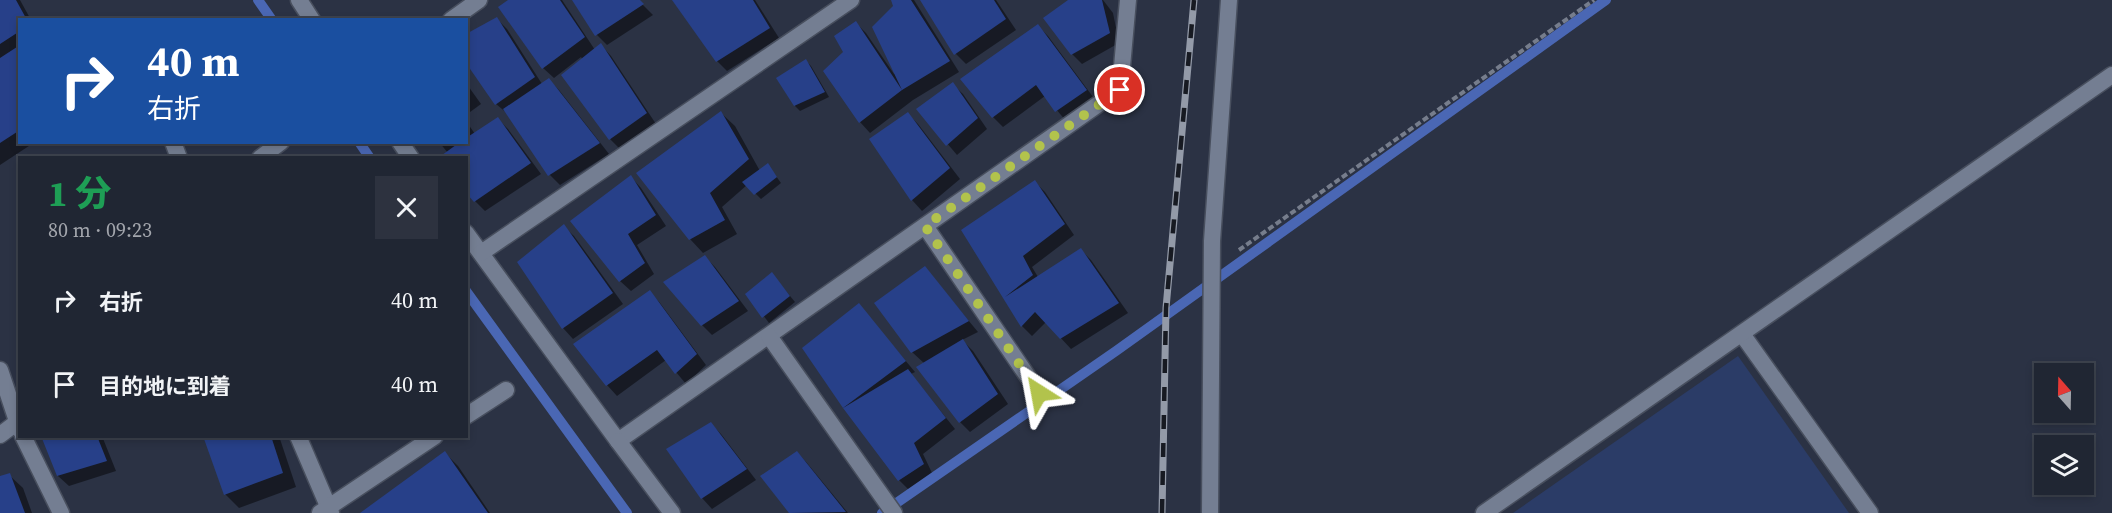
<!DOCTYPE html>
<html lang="ja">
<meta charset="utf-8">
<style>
body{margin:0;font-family:"Source Serif 4","Noto Sans JP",serif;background:#2d323f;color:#f1f3f6;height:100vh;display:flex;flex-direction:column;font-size:22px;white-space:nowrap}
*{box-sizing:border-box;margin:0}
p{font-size:20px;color:#a2a5ac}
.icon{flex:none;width:33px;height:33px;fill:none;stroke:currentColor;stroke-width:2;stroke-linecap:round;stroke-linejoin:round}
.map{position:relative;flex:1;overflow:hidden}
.side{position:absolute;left:18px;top:156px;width:450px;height:282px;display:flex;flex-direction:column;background:#202633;border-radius:0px;box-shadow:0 3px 9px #0003,0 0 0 2px #3d434e}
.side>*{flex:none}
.guide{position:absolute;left:18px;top:18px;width:450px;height:126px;border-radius:0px;box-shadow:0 3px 9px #0003,0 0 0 2px #3d434e;background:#1a4fa0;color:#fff;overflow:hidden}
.needle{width:39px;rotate:340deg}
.fabs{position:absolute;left:2034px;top:363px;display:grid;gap:12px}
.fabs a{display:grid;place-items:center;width:60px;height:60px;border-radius:0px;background:#202633;box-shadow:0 3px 9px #0003,0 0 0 2px #3d434e;font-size:30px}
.pin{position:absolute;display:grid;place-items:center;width:51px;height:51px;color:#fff;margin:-26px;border:3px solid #fff;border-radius:50%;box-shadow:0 2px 6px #0007}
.me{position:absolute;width:66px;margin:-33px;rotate:326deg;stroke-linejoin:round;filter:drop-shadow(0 0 4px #0008)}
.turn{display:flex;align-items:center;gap:21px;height:126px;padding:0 30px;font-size:27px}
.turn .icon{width:78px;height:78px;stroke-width:2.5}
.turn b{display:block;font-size:42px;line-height:51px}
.round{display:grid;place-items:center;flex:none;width:63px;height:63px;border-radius:0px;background:#2d323f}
.summary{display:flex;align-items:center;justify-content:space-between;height:102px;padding:0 30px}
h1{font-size:36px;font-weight:800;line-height:45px;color:#1e9e55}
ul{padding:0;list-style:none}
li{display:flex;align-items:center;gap:18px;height:84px;padding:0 30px}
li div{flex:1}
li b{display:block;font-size:22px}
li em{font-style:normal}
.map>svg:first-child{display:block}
</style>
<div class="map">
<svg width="2112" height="513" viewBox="0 0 2112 513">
<rect width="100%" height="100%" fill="#2b3244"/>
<polygon fill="#2b3c67" points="1738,356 1849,513 1513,513"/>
<g fill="#0007">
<polygon points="0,0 20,0 31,20 20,20 20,142 35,142 0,165"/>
<polygon points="511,0 562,0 595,50 601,45 611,56 656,124 620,149 610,139 583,60 581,57 554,78 543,68"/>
<polygon points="574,0 638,0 653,15 607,45 597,35"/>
<polygon points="673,0 755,0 779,38 727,71 717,61"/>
<polygon points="893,0 914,0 959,72 913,100 870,133 860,122 845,53 856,23 866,33 894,74 896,73 895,6"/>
<polygon points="922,0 996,0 1016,30 966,64 956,54"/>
<polygon points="1071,0 1103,0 1113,13 1119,43 1082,64 1072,54"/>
<polygon points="497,19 507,29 542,84 549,80 559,90 609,154 560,185 550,175 508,114 496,104 466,60"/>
<polygon points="1038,26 1048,36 1096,101 1066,121 1045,96 1003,127 993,117"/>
<polygon points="806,61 811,66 829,97 800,111 795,106"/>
<polygon points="466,83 481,104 466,115"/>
<polygon points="952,84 963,94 987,129 957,155 918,109"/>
<polygon points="721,113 735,126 760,171 768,165 781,183 761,199 747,185 722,207 737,234 703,253 690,239"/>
<polygon points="908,114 918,124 960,179 922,211 912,200 872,139"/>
<polygon points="498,119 508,129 541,174 485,211 475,201 466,158 448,153 439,142 466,142 466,121 475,134"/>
<polygon points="631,177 641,188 666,226 637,245 654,274 631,291 620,281"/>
<polygon points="1035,182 1045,192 1074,235 1032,267 1038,277 1081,250 1091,260 1128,313 1071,349 1046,322 1032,336 1022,326 963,230"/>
<polygon points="563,226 574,236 623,304 573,339 563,328"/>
<polygon points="705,257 715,267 748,311 712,335 702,325"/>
<polygon points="925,268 978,332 962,340 973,351 1008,404 970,432 960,422 925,364 912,352"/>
<polygon points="772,274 795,302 769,323 747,294"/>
<polygon points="650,292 660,303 706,365 686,384 666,360 617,396 607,385"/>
<polygon points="859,305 915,372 911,374 955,429 923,454 933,475 909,490 899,480 844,408 804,349"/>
<polygon points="711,424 721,434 756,480 712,509 702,498"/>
<polygon points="43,436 102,436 116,471 69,486 58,476"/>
<polygon points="204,436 279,436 296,487 239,508 225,494"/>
<polygon points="797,452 807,463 848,513 791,513 763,477"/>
<polygon points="445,453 458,466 490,513 362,513"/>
<polygon points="9,475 23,488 32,513 0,513 0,478"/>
</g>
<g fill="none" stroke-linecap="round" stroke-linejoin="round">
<g stroke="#4a67b4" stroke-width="10">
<polyline points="258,0 272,20"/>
<polyline points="359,142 370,158"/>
<polyline points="466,291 627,513"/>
<polyline points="882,513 1116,351 1606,0"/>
</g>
</g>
<g fill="#274089">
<polygon points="0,0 16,0 27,20 20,20 20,31 0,44"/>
<polygon points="508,0 560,0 585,37 542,69 498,7"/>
<polygon points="572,0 640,0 644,4 595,36"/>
<polygon points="672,0 753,0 770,28 716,62"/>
<polygon points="891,0 911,0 950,61 902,90 859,123 823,71 843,52 834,36 856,21 902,90 872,27 893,6"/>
<polygon points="920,0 994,0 1006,19 954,55"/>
<polygon points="1068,0 1102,0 1110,33 1071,55 1043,18"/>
<polygon points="497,17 535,77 495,105 466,63 466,34"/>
<polygon points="1038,24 1087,90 1055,112 1036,85 992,118 960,79"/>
<polygon points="601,43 647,113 609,140 561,75"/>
<polygon points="20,45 20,130 0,143 0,58"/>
<polygon points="806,59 825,92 794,106 776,78"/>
<polygon points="549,78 600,143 548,176 503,109"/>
<polygon points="953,82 978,118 946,146 916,109"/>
<polygon points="721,111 749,159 710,193 725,220 689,240 636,173"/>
<polygon points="908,112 950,168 911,201 869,139"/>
<polygon points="498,117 531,163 474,202 466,193 466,158 438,158 460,142 466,142 466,138"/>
<polygon points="768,163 777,177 754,195 742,182"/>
<polygon points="631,175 656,215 628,234 645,263 619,282 570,221"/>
<polygon points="1035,180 1065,224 1023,256 1033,275 1005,297 1081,248 1119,303 1060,339 1035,312 1021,327 961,230"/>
<polygon points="564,224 613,293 562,329 517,262"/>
<polygon points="705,255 739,301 701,326 663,282"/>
<polygon points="925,266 969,321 911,353 874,303"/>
<polygon points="772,272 790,296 762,318 745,294"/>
<polygon points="650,290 697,354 675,374 657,350 606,386 573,344"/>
<polygon points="859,303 906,361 843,408 802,348"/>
<polygon points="963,339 998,394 959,423 916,367"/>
<polygon points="908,369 946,418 914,443 924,464 898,481 843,408"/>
<polygon points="711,422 747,469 701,499 666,449"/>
<polygon points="41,436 97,436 107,461 57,476"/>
<polygon points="203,436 271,436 283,473 224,495"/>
<polygon points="445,451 488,513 360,513"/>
<polygon points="797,451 846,512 789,513 760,476"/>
<polygon points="10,473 25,513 0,513 0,476"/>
</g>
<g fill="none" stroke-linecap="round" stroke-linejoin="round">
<defs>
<polyline id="service" points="173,142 179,158"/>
<g id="minor">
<polyline points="299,0 312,20"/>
<polyline points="451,20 479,0"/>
<polyline points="400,142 411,158"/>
<polyline points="260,158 281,142"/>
<polyline points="925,226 1039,393"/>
<polyline points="466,233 618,441 1120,89 1128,0"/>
<polyline points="481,253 851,0"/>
<polyline points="1742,334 1870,513"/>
<polyline points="769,336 894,513"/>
<polyline points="0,370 20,430"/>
<polyline points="466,416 506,390"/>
<polyline points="0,435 16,423 20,418"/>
<polyline points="23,436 61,513"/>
<polyline points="298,436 331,513"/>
<polyline points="618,441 672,513"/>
<polyline points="320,513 435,436"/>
<polyline points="1210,513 1212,241 1229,0"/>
<polyline points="1484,513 2112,75"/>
</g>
</defs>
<use href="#service" stroke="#484f5e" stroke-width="19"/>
<use href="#minor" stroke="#484f5e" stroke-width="19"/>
<polyline stroke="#767d8c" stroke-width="4" stroke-dasharray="6 3" stroke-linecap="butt" points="1239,250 1594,0"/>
<use href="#service" stroke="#747e92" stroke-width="16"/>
<use href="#minor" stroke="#747e92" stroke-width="16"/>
<defs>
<polyline id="rail" points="1162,513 1166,308 1194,0"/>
</defs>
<use href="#rail" stroke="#939aa8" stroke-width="7"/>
<use href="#rail" stroke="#171a22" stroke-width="4.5" stroke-dasharray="14" stroke-linecap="butt"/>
</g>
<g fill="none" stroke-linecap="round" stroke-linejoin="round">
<polyline stroke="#b2c34c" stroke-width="10" stroke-dasharray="0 18" points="1039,393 925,226 1120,90"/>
</g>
</svg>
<div class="fabs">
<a><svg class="needle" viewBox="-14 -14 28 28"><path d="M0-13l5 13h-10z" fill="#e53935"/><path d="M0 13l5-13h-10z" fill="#a2a5ac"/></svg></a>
<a><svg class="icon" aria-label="layers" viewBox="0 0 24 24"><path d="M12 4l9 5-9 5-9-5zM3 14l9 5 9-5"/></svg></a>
</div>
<div class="pin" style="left:1120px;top:90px;background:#d93025"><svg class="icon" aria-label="arrive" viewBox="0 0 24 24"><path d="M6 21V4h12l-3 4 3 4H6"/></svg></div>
<svg class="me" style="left:1039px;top:393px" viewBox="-20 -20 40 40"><path d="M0-17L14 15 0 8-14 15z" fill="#b2c34c" stroke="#fff" stroke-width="4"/></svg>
<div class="guide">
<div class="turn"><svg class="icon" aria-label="right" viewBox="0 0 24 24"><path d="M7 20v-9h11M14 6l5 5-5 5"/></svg><div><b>40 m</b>右折</div></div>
</div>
<section class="side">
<div class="summary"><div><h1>1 分</h1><p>80 m · 09:23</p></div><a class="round"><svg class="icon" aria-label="close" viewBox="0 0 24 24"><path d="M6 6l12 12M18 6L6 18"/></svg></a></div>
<ul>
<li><svg class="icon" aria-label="right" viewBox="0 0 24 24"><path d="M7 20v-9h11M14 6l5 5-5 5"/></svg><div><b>右折</b></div><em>40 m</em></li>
<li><svg class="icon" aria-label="arrive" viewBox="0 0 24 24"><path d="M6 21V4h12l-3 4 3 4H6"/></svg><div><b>目的地に到着</b></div><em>40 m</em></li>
</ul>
</section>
</div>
